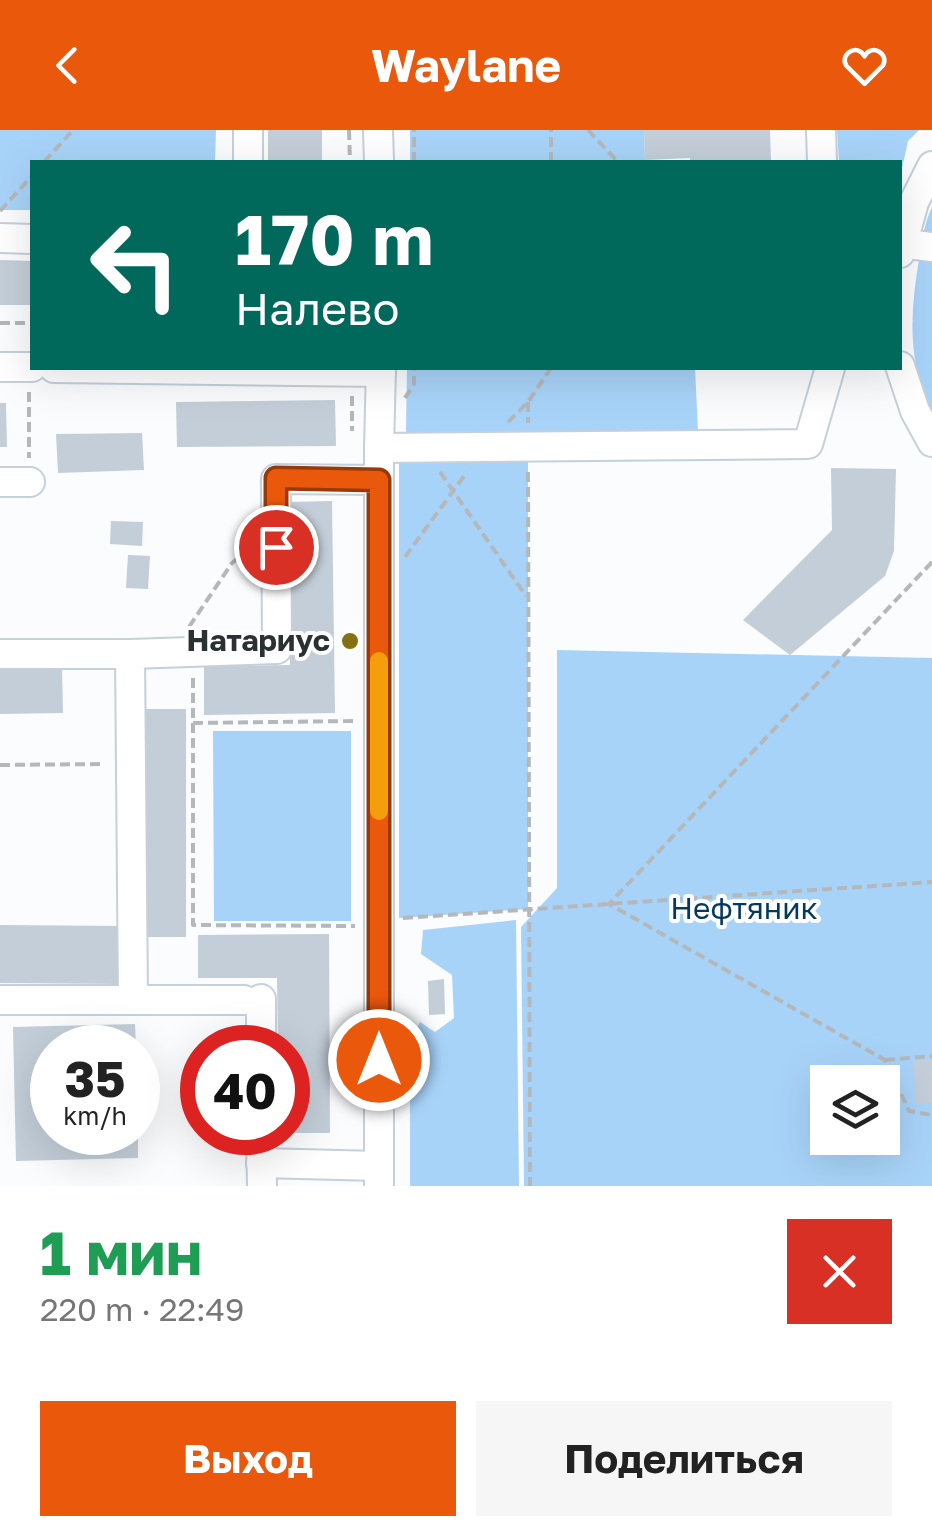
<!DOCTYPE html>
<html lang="ru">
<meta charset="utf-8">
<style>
body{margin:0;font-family:"Golos Text",sans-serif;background:#f6f6f6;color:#222;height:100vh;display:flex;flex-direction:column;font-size:38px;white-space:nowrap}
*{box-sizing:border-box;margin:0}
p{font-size:32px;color:#767676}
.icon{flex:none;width:55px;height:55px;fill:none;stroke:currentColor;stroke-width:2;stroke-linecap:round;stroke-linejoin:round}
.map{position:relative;height:1056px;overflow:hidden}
.panel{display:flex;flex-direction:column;background:#fff;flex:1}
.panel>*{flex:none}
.top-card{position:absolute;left:30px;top:30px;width:872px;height:210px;border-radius:0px;box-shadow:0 10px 40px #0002;background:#00695c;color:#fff;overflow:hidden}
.fabs{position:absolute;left:810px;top:935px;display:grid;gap:20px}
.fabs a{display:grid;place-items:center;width:90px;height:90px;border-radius:0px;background:#fff;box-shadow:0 10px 40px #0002;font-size:50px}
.speed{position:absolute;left:30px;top:895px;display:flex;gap:20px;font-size:50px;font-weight:700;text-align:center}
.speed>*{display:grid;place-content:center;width:130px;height:130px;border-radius:50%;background:#fff;box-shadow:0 10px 40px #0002;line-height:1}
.speed small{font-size:25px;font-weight:400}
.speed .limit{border:15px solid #d22;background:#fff;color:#111}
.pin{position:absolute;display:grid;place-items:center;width:85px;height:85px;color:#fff;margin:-42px;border:5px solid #fff;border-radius:50%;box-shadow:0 2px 10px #0007}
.me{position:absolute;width:110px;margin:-55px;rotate:0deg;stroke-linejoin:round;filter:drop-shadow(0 0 8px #0008)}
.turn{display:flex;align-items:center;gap:35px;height:210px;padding:0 40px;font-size:45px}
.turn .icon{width:130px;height:130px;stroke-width:2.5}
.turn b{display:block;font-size:70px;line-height:85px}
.round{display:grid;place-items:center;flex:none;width:105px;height:105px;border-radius:0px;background:#f6f6f6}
.overview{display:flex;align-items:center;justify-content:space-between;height:170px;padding:0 40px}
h1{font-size:60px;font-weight:700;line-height:75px;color:#1e9e55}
.action{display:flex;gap:20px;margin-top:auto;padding:20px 40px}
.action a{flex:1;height:115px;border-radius:0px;background:#ea580c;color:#fff;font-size:40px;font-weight:700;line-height:115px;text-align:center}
.action a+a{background:#f6f6f6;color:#222}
header{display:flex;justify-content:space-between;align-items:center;height:130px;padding:0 40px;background:#ea580c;color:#fff;font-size:45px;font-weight:700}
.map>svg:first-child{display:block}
</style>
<header><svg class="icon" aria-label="back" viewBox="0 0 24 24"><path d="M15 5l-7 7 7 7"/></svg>Waylane<svg class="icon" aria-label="heart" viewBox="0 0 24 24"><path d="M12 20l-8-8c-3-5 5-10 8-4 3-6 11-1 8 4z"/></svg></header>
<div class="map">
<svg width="932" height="1056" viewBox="0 0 932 1056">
<rect width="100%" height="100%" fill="#fafcfe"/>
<g fill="#a8d3f8" fill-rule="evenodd">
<polygon points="0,0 216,0 215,32 32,32 32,80 0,80"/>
<polygon points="410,0 644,0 645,30 573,32 410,32"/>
<polygon points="837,0 919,0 908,11 900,48 900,32 839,32"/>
<path d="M 932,77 L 932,282 C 907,234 910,182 919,130 C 922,111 924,94 932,77 Z"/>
<polygon points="407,238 695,238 698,301 406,302"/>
<polygon points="528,317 528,779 399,788 399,318"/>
<path d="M 557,520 L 932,528 L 932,1056 L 524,1056 L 521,797 L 557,758 ZM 828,952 L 882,952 L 882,1008 L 828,1008 Z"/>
<polygon points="213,601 351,601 351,791 214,791"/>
<polygon points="516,790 519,1056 410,1056 410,914 420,892 435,902 454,888 452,845 421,824 423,800"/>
</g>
<g fill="#c3ced8">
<rect x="268" y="0" width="54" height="32"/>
<polygon points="644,0 770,0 771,32 690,32 690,28 645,30"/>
<polygon points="0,130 32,131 32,175 0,175"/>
<polygon points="335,270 336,316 177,317 176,272"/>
<polygon points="0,273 6,273 7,317 0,317"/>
<polygon points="142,303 144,340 58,343 56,304"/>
<polygon points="831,338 896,339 894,421 885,446 790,525 743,490 832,400"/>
<polygon points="332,371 335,583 204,585 204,536 290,535 287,372"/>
<polygon points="111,391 143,392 142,416 110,414"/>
<polygon points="128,425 150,426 148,459 126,458"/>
<polygon points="62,536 63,583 0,584 0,537"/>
<rect x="140" y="579" width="46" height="228"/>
<polygon points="0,795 120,796 120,854 0,853"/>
<polygon points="329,804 330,1003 288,1003 288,918 278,918 277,848 198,848 198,805"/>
<polygon points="444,849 445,884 429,885 428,851"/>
<polygon points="135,894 136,918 52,918 52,1002 138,1002 138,1028 16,1031 13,897"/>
<polygon points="932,930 932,973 916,974 913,931"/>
</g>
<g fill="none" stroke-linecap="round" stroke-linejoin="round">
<defs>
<g id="minor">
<polyline points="248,0 248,32"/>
<polyline points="378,0 379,32"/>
<polyline points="821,0 822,32"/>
<polyline points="0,108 32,109"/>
<polyline points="900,113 932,117"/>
<polyline points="900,123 914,72 932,36"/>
<polyline points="900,236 915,281 932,312"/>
<polyline points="0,237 32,237"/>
<polyline points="54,238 381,242"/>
<polyline points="379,318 808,314 830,238"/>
<polyline points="0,352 30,352"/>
<polyline points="0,524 130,524"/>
<polyline points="261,869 261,918"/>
<polyline points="0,870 244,870"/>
<polyline points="133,870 130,524 277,519 276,349 379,350"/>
<polyline points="261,1002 262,1056"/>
<polyline points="261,1033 378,1036"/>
<polyline points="379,1056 379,318 381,238"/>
</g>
</defs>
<use href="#minor" stroke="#c5d0da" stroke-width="32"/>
<g stroke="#b5b8ba" stroke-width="4" stroke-dasharray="10 5" stroke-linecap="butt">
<polyline points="349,0 350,32"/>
<polyline points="588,0 617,31"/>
<polyline points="44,32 73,0"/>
<polyline points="414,32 414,0"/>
<polyline points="551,32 551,0"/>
<polyline points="0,81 32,46"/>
<polyline points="0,193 32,193"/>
<polyline points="29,262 29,328"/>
<polyline points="352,266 352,301"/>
<polyline points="405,268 414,254 414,238"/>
<polyline points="528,272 528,293"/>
<polyline points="508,292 528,272 551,238"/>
<polyline points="440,342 526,466"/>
<polyline points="528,342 530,1056"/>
<polyline points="405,427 467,342"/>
<polyline points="932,432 609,774 885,930 909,981 932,985"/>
<polyline points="189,497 232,433 250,418"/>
<polyline points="193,548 193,593 353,591"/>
<polyline points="193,593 193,795 355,796"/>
<polyline points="0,635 105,634"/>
<polyline points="403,788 932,752"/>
<polyline points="885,930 932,926"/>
</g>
<use href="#minor" stroke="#fff" stroke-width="28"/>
</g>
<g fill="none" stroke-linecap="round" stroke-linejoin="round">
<defs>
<polyline id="route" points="276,417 276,348 379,350 379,930"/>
</defs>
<use href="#route" stroke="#983908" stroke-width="25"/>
<use href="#route" stroke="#ea580c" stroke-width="18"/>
<polyline stroke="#f59e0b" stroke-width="18" points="379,681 379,531"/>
</g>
<circle fill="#857111" stroke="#fff" stroke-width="4" cx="350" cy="511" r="10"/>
<g text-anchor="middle" stroke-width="8" stroke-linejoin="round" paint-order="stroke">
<g font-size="30" font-weight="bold" fill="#2b3033" stroke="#fff" text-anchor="end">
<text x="330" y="521">Натариус</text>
</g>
<g font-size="30" fill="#03395e" stroke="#fff">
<text x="744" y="789">Нефтяник</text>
</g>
</g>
</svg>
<div class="fabs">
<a><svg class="icon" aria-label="layers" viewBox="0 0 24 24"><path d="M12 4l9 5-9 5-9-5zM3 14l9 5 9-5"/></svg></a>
</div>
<div class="speed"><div>35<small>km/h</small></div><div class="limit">40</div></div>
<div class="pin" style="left:276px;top:417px;background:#d93025"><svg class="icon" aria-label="arrive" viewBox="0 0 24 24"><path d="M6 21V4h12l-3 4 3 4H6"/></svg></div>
<svg class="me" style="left:379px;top:930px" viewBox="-20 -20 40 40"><circle r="17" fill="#ea580c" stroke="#fff" stroke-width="3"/><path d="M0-11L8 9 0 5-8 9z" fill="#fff"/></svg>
<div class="top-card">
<div class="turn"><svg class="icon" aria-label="left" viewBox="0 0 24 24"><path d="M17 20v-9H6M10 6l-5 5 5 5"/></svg><div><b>170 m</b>Налево</div></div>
</div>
</div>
<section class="panel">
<div class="overview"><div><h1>1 мин</h1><p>220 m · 22:49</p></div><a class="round" style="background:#d93025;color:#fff"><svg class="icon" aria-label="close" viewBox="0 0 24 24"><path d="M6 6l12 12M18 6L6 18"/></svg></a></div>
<div class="action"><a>Выход</a><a>Поделиться</a></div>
</section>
